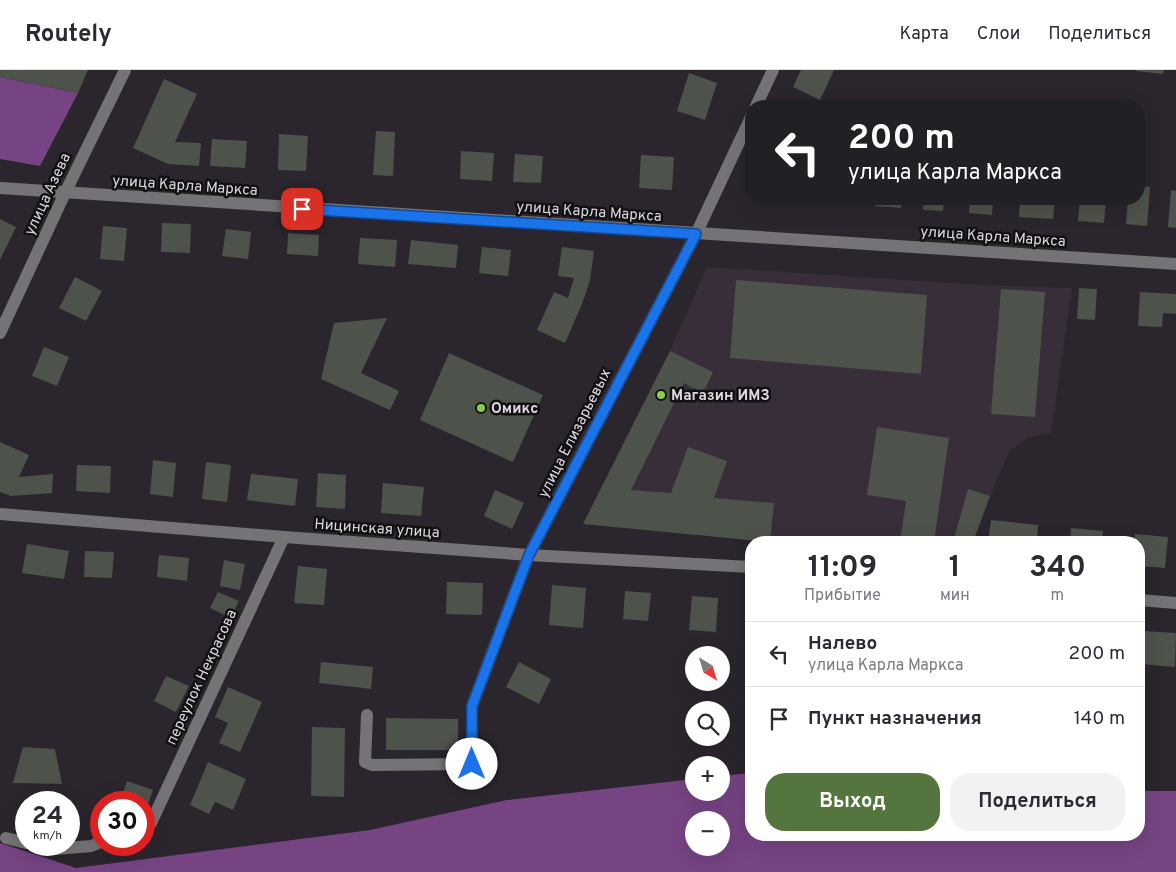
<!DOCTYPE html>
<html lang="ru">
<meta charset="utf-8">
<style>
body{margin:0;font-family:Overpass,sans-serif;background:#f2f2f3;color:#2b2b33;height:100vh;display:flex;flex-direction:column;font-size:19px;white-space:nowrap}
*{box-sizing:border-box;margin:0}
p{font-size:16px;color:#7c7c81}
.icon{flex:none;width:28px;height:28px;fill:none;stroke:currentColor;stroke-width:2;stroke-linecap:round;stroke-linejoin:round}
.map{position:relative;flex:1;overflow:hidden}
.sheet{position:absolute;left:745px;top:466px;width:400px;height:305px;display:flex;flex-direction:column;background:#fff;border-radius:20px;box-shadow:0 5px 20px #0002}
.sheet>*{flex:none}
.top-card{position:absolute;left:745px;top:30px;width:400px;height:105px;border-radius:20px;box-shadow:0 5px 20px #0002;background:#202124;color:#fff;overflow:hidden}
.needle{width:32px;rotate:142deg}
.buttons{position:absolute;left:685px;top:576px;display:grid;gap:10px}
.buttons a{display:grid;place-items:center;width:45px;height:45px;border-radius:50%;background:#fff;box-shadow:0 5px 20px #0002;font-size:25px}
.speed{position:absolute;left:15px;top:721px;display:flex;gap:10px;font-size:25px;font-weight:700;text-align:center}
.speed>*{display:grid;place-content:center;width:65px;height:65px;border-radius:50%;background:#fff;box-shadow:0 5px 20px #0002;line-height:1}
.speed small{font-size:12px;font-weight:400}
.speed .limit{border:8px solid #d22;background:#fff;color:#111}
.pin{position:absolute;display:grid;place-items:center;width:42px;height:42px;color:#fff;margin:-21px;border-radius:10px;box-shadow:0 2px 8px #0006}
.me{position:absolute;width:55px;margin:-28px;rotate:0deg;stroke-linejoin:round;filter:drop-shadow(0 0 4px #0008)}
.turn{display:flex;align-items:center;gap:18px;height:105px;padding:0 20px;font-size:22px}
.turn .icon{width:65px;height:65px;stroke-width:2.5}
.turn b{display:block;font-size:35px;line-height:42px}
.eta{display:flex;justify-content:space-evenly;align-items:center;height:85px;text-align:center}
.eta b{font-size:30px;font-weight:700;line-height:35px}
.action{display:flex;gap:10px;margin-top:auto;padding:10px 20px}
.action a{flex:1;height:58px;border-radius:20px;background:#54753e;color:#fff;font-size:20px;font-weight:700;line-height:58px;text-align:center}
.action a+a{background:#f2f2f3;color:#2b2b33}
ul{padding:0;list-style:none}
li{display:flex;align-items:center;gap:15px;height:65px;padding:0 20px;border-top:1px solid #e1e1e2}
li div{flex:1}
li b{display:block;font-size:19px}
li em{font-style:normal}
header{display:flex;align-items:center;gap:30px;box-sizing:border-box;height:70px;padding:0 25px;background:#fff;border-bottom:1px solid #e1e1e2}
header strong{font-size:24px}
nav{display:flex;gap:28px;margin-inline-start:auto;font-size:18px}
.map>svg:first-child{display:block}
</style>
<header>
<strong>Routely</strong>
<nav><a>Карта</a><a>Слои</a><a>Поделиться</a></nav>
</header>
<div class="map">
<svg width="1176" height="802" viewBox="0 0 1176 802">
<rect width="100%" height="100%" fill="#2b262d"/>
<polygon fill="#372e3a" points="707,197 981,215 1072,218 1051,363 1029,367 1009,382 990,426 973,472 783,472 583,454 670,281"/>
<g fill="#764483" fill-rule="evenodd">
<polygon points="0,7 78,23 40,96 0,89"/>
<path d="M 751,703 L 751,765 L 788,765 L 789,766 L 809,765 L 1139,765 L 1139,721 L 1176,721 L 1176,802 L 0,802 L 0,773 L 76,798 L 370,760 L 507,730 L 694,709 L 694,722 L 721,722 L 721,706 ZM 694,750 L 721,750 L 721,778 L 694,778 Z"/>
</g>
<g fill="#4d524a">
<polygon points="0,0 88,0 78,23 0,7"/>
<polygon points="801,0 834,0 820,30 793,17"/>
<polygon points="1136,0 1164,0 1163,4 1136,1"/>
<polygon points="689,3 717,13 705,50 677,41"/>
<polygon points="164,9 197,24 175,72 201,73 199,96 168,94 133,78"/>
<polygon points="376,61 395,62 393,106 373,105"/>
<polygon points="279,64 308,66 306,101 278,100"/>
<polygon points="212,69 247,71 245,98 210,96"/>
<polygon points="461,81 494,83 492,111 460,109"/>
<polygon points="515,84 543,86 541,113 513,112"/>
<polygon points="641,85 674,87 672,120 639,118"/>
<polygon points="1139,116 1150,117 1147,156 1126,154 1128,129 1139,129"/>
<polygon points="1171,120 1176,121 1176,158 1168,157"/>
<polygon points="876,129 902,129 901,138 875,136"/>
<polygon points="924,129 944,129 943,141 923,140"/>
<polygon points="970,129 993,129 992,145 969,143"/>
<polygon points="1020,129 1055,129 1053,149 1019,147"/>
<polygon points="1080,129 1106,129 1104,153 1078,151"/>
<polygon points="0,149 16,157 0,190"/>
<polygon points="162,153 191,154 190,183 161,182"/>
<polygon points="103,156 127,158 124,191 100,189"/>
<polygon points="226,159 251,162 248,189 222,186"/>
<polygon points="288,163 319,165 318,186 287,184"/>
<polygon points="360,168 397,170 395,197 358,194"/>
<polygon points="411,170 458,175 456,198 408,194"/>
<polygon points="482,177 511,180 508,206 479,203"/>
<polygon points="562,177 594,181 590,210 582,234 565,273 537,260 554,222 568,228 574,208 558,206"/>
<polygon points="75,207 102,221 86,251 59,238"/>
<polygon points="736,210 927,225 921,304 730,288"/>
<polygon points="1079,218 1097,219 1095,250 1077,249"/>
<polygon points="1001,219 1045,222 1035,347 991,344"/>
<polygon points="1140,222 1176,224 1176,244 1163,243 1162,257 1138,256"/>
<polygon points="387,248 361,303 399,321 390,340 321,309 334,253"/>
<polygon points="44,277 69,287 57,316 32,306"/>
<polygon points="670,281 713,302 703,323 684,313 631,420 671,423 688,377 727,391 714,428 774,433 770,472 583,454"/>
<polygon points="449,283 543,325 513,392 420,350"/>
<polygon points="877,357 949,368 934,472 900,472 906,431 867,425"/>
<polygon points="0,372 29,385 19,407 53,404 52,423 11,426 0,422"/>
<polygon points="153,390 176,393 173,427 150,424"/>
<polygon points="206,392 231,395 227,432 202,429"/>
<polygon points="77,395 111,396 110,423 76,421"/>
<polygon points="318,403 346,405 345,439 316,437"/>
<polygon points="251,404 298,409 295,436 247,430"/>
<polygon points="383,413 424,417 421,446 381,443"/>
<polygon points="968,419 990,426 973,472 953,472"/>
<polygon points="495,420 524,433 512,459 484,446"/>
<polygon points="991,450 1038,455 1037,472 988,472"/>
<polygon points="1071,458 1103,461 1102,472 1070,472"/>
<polygon points="1135,464 1168,467 1165,498 1139,496 1139,472 1134,472"/>
<polygon points="27,474 69,481 64,509 22,503"/>
<polygon points="85,481 114,482 112,508 84,507"/>
<polygon points="159,485 189,488 187,511 157,507"/>
<polygon points="224,490 245,494 240,520 220,516"/>
<polygon points="298,496 327,499 324,535 294,533"/>
<polygon points="447,512 483,513 482,545 446,544"/>
<polygon points="552,515 586,518 583,558 549,555"/>
<polygon points="625,521 651,523 648,551 623,549"/>
<polygon points="218,522 239,531 231,548 210,538"/>
<polygon points="692,526 718,528 716,562 689,560"/>
<polygon points="1144,561 1176,563 1175,597 1141,594"/>
<polygon points="321,592 373,597 371,619 319,613"/>
<polygon points="519,592 551,609 539,634 506,617"/>
<polygon points="166,606 189,616 176,642 154,631"/>
<polygon points="228,617 262,632 240,682 219,673 228,653 215,647"/>
<polygon points="386,648 458,649 458,680 386,680"/>
<polygon points="312,657 345,658 344,727 311,726"/>
<polygon points="23,677 55,679 62,714 13,713"/>
<polygon points="208,692 246,709 233,740 215,732 209,744 190,735"/>
<polygon points="127,711 153,720 144,746 144,732 120,732"/>
</g>
<g fill="none" stroke-linecap="round" stroke-linejoin="round">
<g stroke="#767377" stroke-width="12">
<polyline points="756,36 773,0"/>
<polyline points="0,118 1176,194"/>
<polyline points="0,263 65,123 125,0"/>
<polyline points="0,444 284,467 529,485 751,497"/>
<polyline points="1139,530 1176,533"/>
<polyline points="367,645 365,692 372,695 472,694"/>
<polyline points="472,707 472,636 529,485 696,164 751,47"/>
<polyline points="144,756 151,753 284,467"/>
<polyline points="6,768 26,773"/>
<polyline points="37,775 56,779 91,776 101,772"/>
</g>
</g>
<g fill="none" stroke-linecap="round" stroke-linejoin="round">
<defs>
<polyline id="route" points="302,139 696,164 529,485 472,636 472,694"/>
</defs>
<use href="#route" stroke="#114b97" stroke-width="12"/>
<use href="#route" stroke="#1a73e8" stroke-width="9"/>
</g>
<g fill="#86cf4b" stroke="#121013" stroke-width="2">
<circle cx="661" cy="325" r="5"/>
<circle cx="481" cy="338" r="5"/>
</g>
<g text-anchor="middle" stroke-width="5" stroke-linejoin="round" paint-order="stroke">
<g font-size="15" fill="#dcd8dd" stroke="#121013">
<text transform="translate(185 115) rotate(4)" y="5">улица Карла Маркса</text>
<text transform="translate(47 124) rotate(-65)" y="5">улица Азева</text>
<text transform="translate(589 141) rotate(4)" y="5">улица Карла Маркса</text>
<text transform="translate(993 166) rotate(4)" y="5">улица Карла Маркса</text>
<text transform="translate(574 363) rotate(-63)" y="5">улица Елизарьевых</text>
<text transform="translate(377 458) rotate(4)" y="5">Ницинская улица</text>
<text transform="translate(201 607) rotate(-65)" y="5">переулок Некрасова</text>
</g>
<g font-size="15" font-weight="bold" fill="#dcd8dd" stroke="#121013" text-anchor="start">
<text x="671" y="330">Магазин ИМЗ</text>
<text x="491" y="343">Омикс</text>
</g>
</g>
</svg>
<div class="buttons">
<a><svg class="needle" viewBox="-14 -14 28 28"><path d="M0-13l5 13h-10z" fill="#e53935"/><path d="M0 13l5-13h-10z" fill="#7c7c81"/></svg></a>
<a><svg class="icon" aria-label="search" viewBox="0 0 24 24"><circle cx="10" cy="10" r="6"/><path d="M15 15l6 6"/></svg></a>
<a>+</a>
<a>−</a>
</div>
<div class="speed"><div>24<small>km/h</small></div><div class="limit">30</div></div>
<div class="pin" style="left:302px;top:139px;background:#d93025"><svg class="icon" aria-label="arrive" viewBox="0 0 24 24"><path d="M6 21V4h12l-3 4 3 4H6"/></svg></div>
<svg class="me" style="left:472px;top:694px" viewBox="-20 -20 40 40"><circle r="19" fill="#fff"/><path d="M0-13L10 11 0 6-10 11z" fill="#1a73e8"/></svg>
<div class="top-card">
<div class="turn"><svg class="icon" aria-label="left" viewBox="0 0 24 24"><path d="M17 20v-9H6M10 6l-5 5 5 5"/></svg><div><b>200 m</b>улица Карла Маркса</div></div>
</div>
<section class="sheet">
<div class="eta">
<div><b>11:09</b><p>Прибытие</p></div>
<div><b>1</b><p>мин</p></div>
<div><b>340</b><p>m</p></div>
</div>
<ul>
<li><svg class="icon" aria-label="left" viewBox="0 0 24 24"><path d="M17 20v-9H6M10 6l-5 5 5 5"/></svg><div><b>Налево</b><p>улица Карла Маркса</p></div><em>200 m</em></li>
<li><svg class="icon" aria-label="arrive" viewBox="0 0 24 24"><path d="M6 21V4h12l-3 4 3 4H6"/></svg><div><b>Пункт назначения</b></div><em>140 m</em></li>
</ul>
<div class="action"><a>Выход</a><a>Поделиться</a></div>
</section>
</div>
